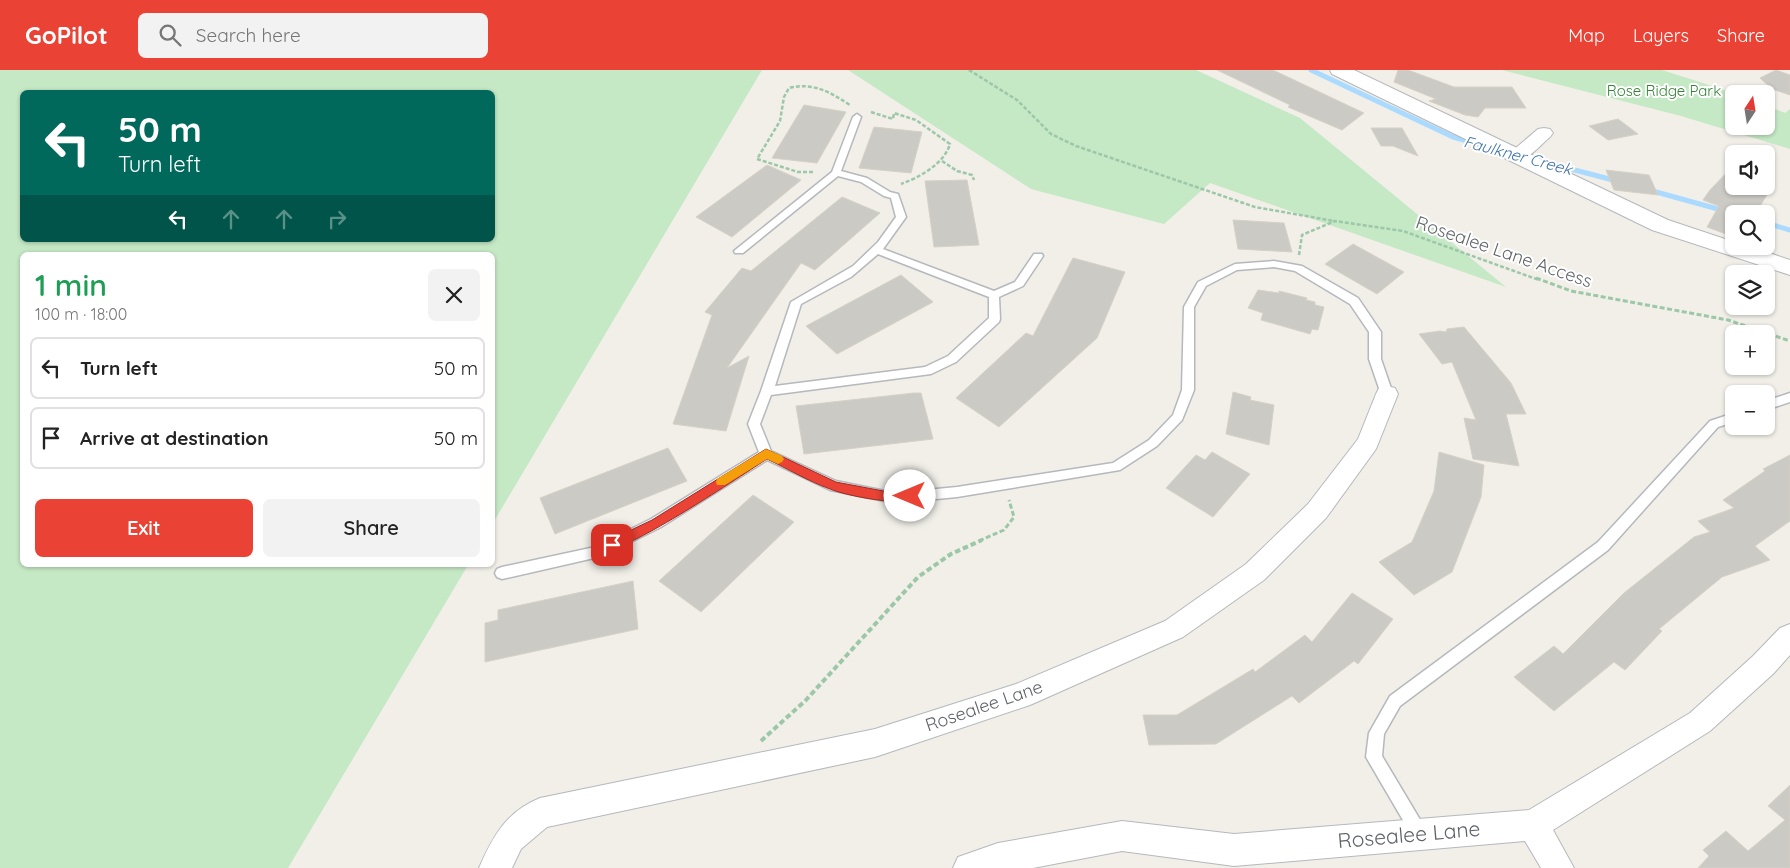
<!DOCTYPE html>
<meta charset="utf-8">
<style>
body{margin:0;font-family:Quicksand,sans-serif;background:#f2f2f2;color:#222;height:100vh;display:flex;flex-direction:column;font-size:19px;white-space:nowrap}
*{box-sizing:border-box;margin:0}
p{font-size:16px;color:#767676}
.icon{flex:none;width:28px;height:28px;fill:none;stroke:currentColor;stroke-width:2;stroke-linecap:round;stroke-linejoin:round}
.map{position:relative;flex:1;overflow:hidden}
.sheet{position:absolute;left:20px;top:182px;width:475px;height:315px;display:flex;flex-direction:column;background:#fff;border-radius:8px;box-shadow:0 1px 4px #0004}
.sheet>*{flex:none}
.top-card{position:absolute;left:20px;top:20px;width:475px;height:152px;border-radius:8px;box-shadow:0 1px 4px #0004;background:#00695c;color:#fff;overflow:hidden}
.needle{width:32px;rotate:12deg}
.buttons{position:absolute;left:1725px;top:15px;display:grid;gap:10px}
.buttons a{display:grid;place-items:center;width:50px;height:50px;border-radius:8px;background:#fff;box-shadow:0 1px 4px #0004;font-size:25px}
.pin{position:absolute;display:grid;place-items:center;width:42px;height:42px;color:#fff;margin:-21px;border-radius:10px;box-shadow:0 2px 8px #0006}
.me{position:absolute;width:55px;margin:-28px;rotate:270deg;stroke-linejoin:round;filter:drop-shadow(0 0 4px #0008)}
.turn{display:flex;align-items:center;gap:18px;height:105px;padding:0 15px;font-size:22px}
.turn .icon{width:65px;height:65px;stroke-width:2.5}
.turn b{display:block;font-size:35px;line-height:42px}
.lanes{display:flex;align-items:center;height:48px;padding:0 15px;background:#0003;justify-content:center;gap:25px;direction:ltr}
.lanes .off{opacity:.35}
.round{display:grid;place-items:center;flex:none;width:52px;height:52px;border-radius:8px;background:#f2f2f2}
.overview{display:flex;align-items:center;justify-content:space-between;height:85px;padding:0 15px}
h1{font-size:30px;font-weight:600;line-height:38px;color:#1e9e55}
.primary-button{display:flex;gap:10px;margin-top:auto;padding:10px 15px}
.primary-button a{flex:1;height:58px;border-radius:8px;background:#ea4335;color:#fff;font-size:20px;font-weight:600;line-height:58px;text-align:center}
.primary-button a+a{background:#f2f2f2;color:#222}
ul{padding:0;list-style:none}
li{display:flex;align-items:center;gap:15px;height:62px;margin:0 10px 8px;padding:0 5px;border:2px solid #e0e0e0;border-radius:8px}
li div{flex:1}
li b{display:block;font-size:19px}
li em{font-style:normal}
header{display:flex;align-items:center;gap:30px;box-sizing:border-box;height:70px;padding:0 25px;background:#ea4335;color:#fff}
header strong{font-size:24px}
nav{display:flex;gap:28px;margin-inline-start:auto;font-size:18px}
.search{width:350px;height:45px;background:#f2f2f2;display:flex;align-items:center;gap:12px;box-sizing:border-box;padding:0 18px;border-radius:8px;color:#767676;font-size:19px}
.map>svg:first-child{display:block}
</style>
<header>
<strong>GoPilot</strong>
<div class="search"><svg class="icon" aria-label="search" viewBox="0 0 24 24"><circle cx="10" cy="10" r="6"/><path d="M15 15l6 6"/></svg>Search here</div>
<nav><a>Map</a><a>Layers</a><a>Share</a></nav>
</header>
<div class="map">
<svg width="1790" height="798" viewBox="0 0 1790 798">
<rect width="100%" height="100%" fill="#f1efe8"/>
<g fill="#c5e8c5" fill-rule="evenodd">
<path d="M 0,0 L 762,0 L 493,453 L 492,185 L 22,185 L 22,495 L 468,495 L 288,798 L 0,798 ZM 22,22 L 492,22 L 492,170 L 22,170 Z"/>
<polygon points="848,0 1196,0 1300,48 1506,217 1210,113 1164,154 1031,119"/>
<polygon points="1502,0 1662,0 1737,24 1734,24 1734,56 1766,56 1766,35 1785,43 1790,39 1790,79 1681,46"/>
</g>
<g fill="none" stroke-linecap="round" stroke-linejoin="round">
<g stroke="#aadaff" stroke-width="5">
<polyline points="1311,0 1453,67 1482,75"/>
<polyline points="1540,91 1617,111"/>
<polyline points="1649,120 1725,141"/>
<polyline points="1766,153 1790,160"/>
</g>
</g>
<g fill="#cccac5" stroke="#d6d1c6">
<polygon points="1217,0 1273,0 1364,43 1342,60 1288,37 1290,35"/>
<polygon points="1398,0 1408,0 1454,17 1512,17 1526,38 1485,38 1478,47 1465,45 1429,31 1436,29 1394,12"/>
<polygon points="1776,0 1790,5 1790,25 1772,19 1760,8"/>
<polygon points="804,35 846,42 817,93 772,88"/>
<polygon points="1618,49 1638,64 1608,70 1589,56"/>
<polygon points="874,57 922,62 911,103 859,98"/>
<polygon points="1371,58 1402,58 1418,86 1393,76 1381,76"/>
<polygon points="767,95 801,110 732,167 696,147"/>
<polygon points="1733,96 1734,116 1766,116 1766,109 1775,112 1755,144 1734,144 1734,167 1707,157 1719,136 1703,130 1710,120"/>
<polygon points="1606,100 1649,105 1658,125 1614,120"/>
<polygon points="967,110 979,175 934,177 925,111"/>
<polygon points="842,127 880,143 815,200 801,193 727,298 749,286 726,361 673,354 712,245 705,242 742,198 751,201"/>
<polygon points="1233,150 1284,153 1292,182 1238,179"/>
<polygon points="1353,174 1404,202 1377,224 1325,194"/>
<polygon points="1073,188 1125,202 1097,268 999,357 956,328 1026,263 1033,266"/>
<polygon points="901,205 933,232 837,284 806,256"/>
<polygon points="1258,220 1279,223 1279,221 1307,228 1306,230 1315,232 1315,235 1324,237 1318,260 1312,259 1310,264 1261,250 1263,243 1248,238"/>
<polygon points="1464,257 1511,313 1526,344 1506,344 1519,396 1473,389 1464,348 1476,350 1452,292 1442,294 1419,264 1440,261 1446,262 1447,259"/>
<polygon points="1233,322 1251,327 1250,330 1274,335 1269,375 1226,364"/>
<polygon points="914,323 921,323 933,369 804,384 796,336"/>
<polygon points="668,378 687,411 555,464 540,428"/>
<polygon points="1212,382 1250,404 1213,447 1166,418 1196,385 1205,390"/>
<polygon points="1439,382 1484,395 1481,427 1452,502 1414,525 1379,492 1412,472 1434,421"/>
<polygon points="1790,385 1790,451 1755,476 1770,490 1722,507 1659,559 1662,561 1625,600 1614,592 1554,641 1514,607 1554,576 1563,584 1624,523 1694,467 1710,462 1698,451 1734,438 1723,430 1765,401 1763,399"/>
<polygon points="753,425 794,452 701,542 659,511"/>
<polygon points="633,511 638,559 485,592 485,553 498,550 498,540"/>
<polygon points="1352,523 1393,549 1358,594 1354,591 1299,633 1292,626 1216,674 1149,675 1143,645 1177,645 1253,599 1255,602 1305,565 1312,572"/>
<polygon points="1790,715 1790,798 1698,798 1709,786 1703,780 1726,761 1748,781 1785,750 1768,736"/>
</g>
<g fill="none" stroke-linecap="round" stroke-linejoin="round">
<defs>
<g id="service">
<path d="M 857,44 L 861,47 L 841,101 L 867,108 L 890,122 L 898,124 L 906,147 L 883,179 L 994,221 L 1015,212 L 1034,184 L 1042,184 L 1043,186 L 1023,216 L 999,227 L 1000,249 L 999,252 L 956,292 L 931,304 L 771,325 L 760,354 L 771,381 L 836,411 L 895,423 L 957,417 L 1113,393 L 1149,370 L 1173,345 L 1182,320 L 1184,237 L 1198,212 L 1235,194 L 1274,191 L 1302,196 L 1358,228 L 1381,262 L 1381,289 L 1393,324 L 1387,328 L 1381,324 L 1369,289 L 1369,262 L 1350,234 L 1295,201 L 1274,197 L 1237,200 L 1206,216 L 1194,237 L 1194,320 L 1182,350 L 1157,376 L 1120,400 L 957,427 L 895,433 L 830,420 L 767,390 L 661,457 L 603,486 L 502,509 L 497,507 L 495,503 L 497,499 L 502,497 L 595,477 L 651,449 L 759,382 L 748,354 L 761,321 L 791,232 L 853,196 L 878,172 L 896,147 L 891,128 L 884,126 L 861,112 L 838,106 L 743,183 L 735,183 L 734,181 L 832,102 L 853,47 ZM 878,184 L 989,227 L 989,248 L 948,286 L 925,297 L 775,316 L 801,234 L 851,207 Z"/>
<polygon points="1790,323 1790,332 1766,340 1766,331"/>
<polygon points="1734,343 1734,352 1718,357 1608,480 1400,636 1384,664 1382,686 1428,763 1426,769 1420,771 1414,769 1366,687 1369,663 1390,626 1598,472 1710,351"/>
</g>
<g id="minor">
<path d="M 1544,58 L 1550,59 L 1553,63 L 1550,67 C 1539,76 1526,94 1511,90 L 1508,86 L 1511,82 L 1538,59 Z"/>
<path d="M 1387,316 L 1395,318 L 1398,324 L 1376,379 L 1326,448 L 1264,510 L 1183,567 L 1030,635 L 875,687 L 547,757 L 521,779 L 512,798 L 479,798 C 493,766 506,742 540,728 L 875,659 L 1016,614 L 1165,551 L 1246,494 L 1308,434 L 1358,369 L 1376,324 L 1379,318 Z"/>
<polygon points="1790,554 1790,585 1773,604 1710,661 1553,760 1574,798 1541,798 1525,771 1234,796 1122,781 1033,798 953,798 958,787 998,773 1122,751 1234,764 1529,740 1690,643 1753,586 1780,558"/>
</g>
<polygon id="tertiary" points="1330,0 1354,0 1668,150 1734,172 1734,176 1748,176 1790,190 1790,205 1652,160 1332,4"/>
</defs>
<use href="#service" stroke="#b5b8bc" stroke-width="3"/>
<use href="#minor" stroke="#b5b8bc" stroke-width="2"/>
<use href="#tertiary" stroke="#b5b8bc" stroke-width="2"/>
<g stroke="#9cc7a9" stroke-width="2.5" stroke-dasharray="4 2" stroke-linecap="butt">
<polyline points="969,0 1017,30 1051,64 1076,76 1255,137 1334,151"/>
<path d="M 871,42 L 893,49 L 894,43 L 916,50 L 950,74 C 944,94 920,107 901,114"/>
<polyline points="942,91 957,101 972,105 974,110"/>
<path d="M 813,102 L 798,102 L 757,89 L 780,51 L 784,27 L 789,18 C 813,12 830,22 850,35"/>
<polyline points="1299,185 1302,165 1335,151 1403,161 1539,210"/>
</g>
<g stroke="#9cc7a9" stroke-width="3" stroke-dasharray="5 2.5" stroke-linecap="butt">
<polyline points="1536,208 1571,221 1728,250 1790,271"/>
<polyline points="979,471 1004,460 1014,447 1009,430"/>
</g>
<polyline stroke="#9cc7a9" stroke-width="4" stroke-dasharray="5.5 3" stroke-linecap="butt" points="761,671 806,630 918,507 951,484 982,470"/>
<use href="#service" fill="#fff" fill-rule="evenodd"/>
<use href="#minor" fill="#fff" fill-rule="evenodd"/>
<use href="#tertiary" fill="#fff" fill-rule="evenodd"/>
</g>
<path fill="#ea4335" stroke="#982c22" d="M 766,379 L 836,412 L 894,423 L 910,422 L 916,426 C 909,439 843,425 830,419 C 808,411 788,399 767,389 C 745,403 625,484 608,478 L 606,475 L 608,471 L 652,450 Z"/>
<polygon fill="#f59e0b" points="766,379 782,386 784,389 782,392 778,394 767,389 725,415 717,415 716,412 717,409"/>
<g text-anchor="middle" stroke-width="4" stroke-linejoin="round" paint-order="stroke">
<g font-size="15" fill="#348238" stroke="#fff">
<text x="1664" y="26">Rose Ridge Park</text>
</g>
<g font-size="16" font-style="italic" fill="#4174aa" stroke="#fff">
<text transform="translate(1518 85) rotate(15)" y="6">Faulkner Creek</text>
</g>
<g font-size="18" fill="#5f6368" stroke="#fff">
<text transform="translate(1504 182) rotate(19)" y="6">Rosealee Lane Access</text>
<text transform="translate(984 636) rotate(-19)" y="6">Rosealee Lane</text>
</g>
<g font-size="21" fill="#5f6368" stroke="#fff">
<text transform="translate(1409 765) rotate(-5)" y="7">Rosealee Lane</text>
</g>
</g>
</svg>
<div class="buttons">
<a><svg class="needle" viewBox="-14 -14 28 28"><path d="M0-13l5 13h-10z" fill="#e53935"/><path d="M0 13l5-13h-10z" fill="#767676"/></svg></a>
<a><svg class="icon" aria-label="sound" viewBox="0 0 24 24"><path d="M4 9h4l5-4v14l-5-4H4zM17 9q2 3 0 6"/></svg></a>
<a><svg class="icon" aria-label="search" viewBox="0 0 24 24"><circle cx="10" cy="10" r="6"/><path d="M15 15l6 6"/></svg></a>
<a><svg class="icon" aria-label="layers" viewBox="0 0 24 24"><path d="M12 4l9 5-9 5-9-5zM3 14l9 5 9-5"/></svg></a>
<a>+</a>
<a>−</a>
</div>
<div class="pin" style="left:612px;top:475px;background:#d93025"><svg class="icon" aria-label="arrive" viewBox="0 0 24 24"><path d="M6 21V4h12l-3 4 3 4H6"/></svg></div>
<svg class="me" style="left:910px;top:426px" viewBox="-20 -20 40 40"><circle r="19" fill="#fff"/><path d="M0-13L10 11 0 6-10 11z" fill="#ea4335"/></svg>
<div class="top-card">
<div class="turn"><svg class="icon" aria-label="left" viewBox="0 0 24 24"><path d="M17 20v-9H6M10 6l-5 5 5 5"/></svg><div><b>50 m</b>Turn left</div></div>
<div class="lanes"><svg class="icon" aria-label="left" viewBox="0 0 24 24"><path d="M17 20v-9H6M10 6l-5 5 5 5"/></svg><svg class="icon off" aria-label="ahead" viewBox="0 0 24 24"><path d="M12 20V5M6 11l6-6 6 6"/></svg><svg class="icon off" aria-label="ahead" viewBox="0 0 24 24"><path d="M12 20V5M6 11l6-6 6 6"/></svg><svg class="icon off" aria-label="right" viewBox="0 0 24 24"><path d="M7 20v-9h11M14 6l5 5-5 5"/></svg></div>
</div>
<section class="sheet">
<div class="overview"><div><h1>1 min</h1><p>100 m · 18:00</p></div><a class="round"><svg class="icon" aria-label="close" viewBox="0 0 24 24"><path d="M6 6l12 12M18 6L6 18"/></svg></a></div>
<ul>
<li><svg class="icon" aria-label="left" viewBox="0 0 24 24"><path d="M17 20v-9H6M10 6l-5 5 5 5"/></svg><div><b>Turn left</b></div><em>50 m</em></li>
<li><svg class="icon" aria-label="arrive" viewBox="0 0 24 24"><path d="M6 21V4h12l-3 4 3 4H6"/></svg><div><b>Arrive at destination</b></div><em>50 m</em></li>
</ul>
<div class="primary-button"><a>Exit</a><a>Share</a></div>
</section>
</div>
